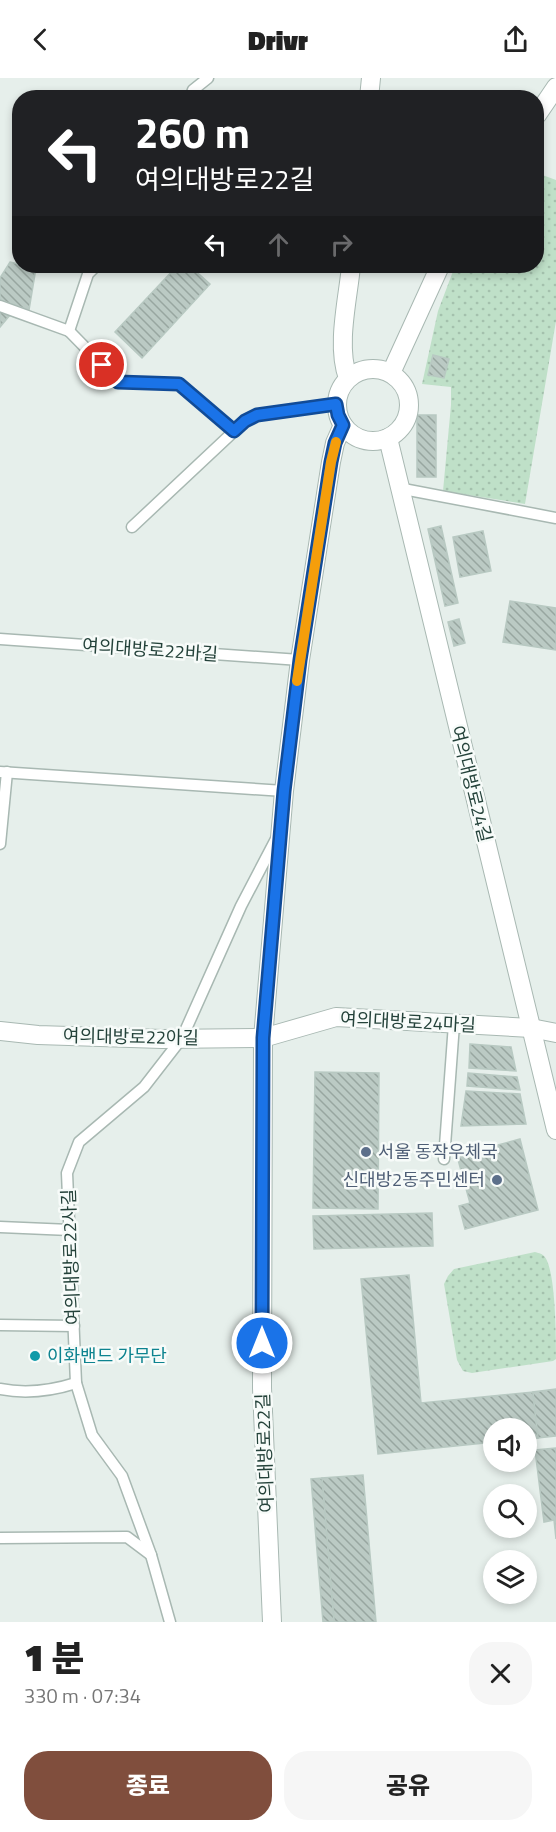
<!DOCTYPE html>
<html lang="ko">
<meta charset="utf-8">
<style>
body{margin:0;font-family:"Titillium Web","Noto Sans KR",sans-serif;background:#f6f6f6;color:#222;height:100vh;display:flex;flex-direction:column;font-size:22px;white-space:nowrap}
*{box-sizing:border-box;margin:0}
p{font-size:20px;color:#767676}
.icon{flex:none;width:33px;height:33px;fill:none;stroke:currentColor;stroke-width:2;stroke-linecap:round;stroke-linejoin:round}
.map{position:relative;height:1544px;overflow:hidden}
.panel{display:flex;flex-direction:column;background:#fff;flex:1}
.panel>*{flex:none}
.top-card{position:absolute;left:12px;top:12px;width:532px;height:183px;border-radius:24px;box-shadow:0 3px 9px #0003;background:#202124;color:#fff;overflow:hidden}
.fabs{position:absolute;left:483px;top:1340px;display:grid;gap:12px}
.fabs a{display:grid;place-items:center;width:54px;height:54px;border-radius:50%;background:#fff;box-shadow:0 3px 9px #0003;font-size:30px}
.pin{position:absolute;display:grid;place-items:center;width:51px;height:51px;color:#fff;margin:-26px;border:3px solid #fff;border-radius:50%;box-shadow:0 2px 6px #0007}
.me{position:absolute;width:66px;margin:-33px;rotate:0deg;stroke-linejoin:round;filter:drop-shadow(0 0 4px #0008)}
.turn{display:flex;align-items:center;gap:21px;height:126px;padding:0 24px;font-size:27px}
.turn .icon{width:78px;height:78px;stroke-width:2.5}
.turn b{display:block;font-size:42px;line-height:51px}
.lanes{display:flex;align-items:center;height:57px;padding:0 24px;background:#0003;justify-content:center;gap:30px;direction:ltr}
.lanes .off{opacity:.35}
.round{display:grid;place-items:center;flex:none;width:63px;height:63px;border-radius:24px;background:#f6f6f6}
.summary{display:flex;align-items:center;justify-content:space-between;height:102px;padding:0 24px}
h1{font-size:36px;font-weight:800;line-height:45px}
.button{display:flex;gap:12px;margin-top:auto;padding:12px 24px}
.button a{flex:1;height:69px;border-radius:24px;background:#804e3d;color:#fff;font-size:24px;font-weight:800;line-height:69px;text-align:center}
.button a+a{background:#f6f6f6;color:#222}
header{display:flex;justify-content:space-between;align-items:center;height:78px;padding:0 24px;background:#fff;font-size:27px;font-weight:800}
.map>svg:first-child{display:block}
</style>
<header><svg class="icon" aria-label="back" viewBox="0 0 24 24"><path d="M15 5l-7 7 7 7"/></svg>Drivr<svg class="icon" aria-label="share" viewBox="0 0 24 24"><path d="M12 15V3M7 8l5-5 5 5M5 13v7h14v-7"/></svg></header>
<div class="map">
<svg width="556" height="1544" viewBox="0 0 556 1544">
<defs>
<pattern id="park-dots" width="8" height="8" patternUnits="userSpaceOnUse" patternTransform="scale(1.5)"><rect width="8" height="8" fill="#bfe0c8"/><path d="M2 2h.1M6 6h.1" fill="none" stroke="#a4c1ad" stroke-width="1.8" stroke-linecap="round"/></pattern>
<pattern id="building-back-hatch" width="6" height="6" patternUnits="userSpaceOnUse" patternTransform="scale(1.5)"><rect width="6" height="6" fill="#bbcac4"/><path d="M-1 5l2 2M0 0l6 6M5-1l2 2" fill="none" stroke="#98a6a0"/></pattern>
</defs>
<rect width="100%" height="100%" fill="#e6efeb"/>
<g fill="url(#park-dots)">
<polygon points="537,95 556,102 556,243 525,426 443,413 451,327 451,309 422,306 438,233 455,188 537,188"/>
<path d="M 535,1174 C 538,1175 541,1175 544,1178 C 556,1190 556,1262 556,1281 L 553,1283 L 472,1295 L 463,1293 L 457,1282 L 444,1206 L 448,1198 L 454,1191 Z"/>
</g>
<g fill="url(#building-back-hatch)" stroke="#b8c9c2" stroke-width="1.5">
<polygon points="10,184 36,190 29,232 0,222 0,200"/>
<polygon points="177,188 190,188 210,206 142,280 115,254"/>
<polygon points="0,233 10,237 0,249"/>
<polygon points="433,277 449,281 444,300 428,297"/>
<rect x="417" y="337" width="19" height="62"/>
<polygon points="441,448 458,525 445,528 428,451"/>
<polygon points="483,453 491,493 460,499 453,459"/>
<polygon points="510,523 556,530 556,572 503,564"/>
<polygon points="459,541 465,565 454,568 448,544"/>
<polygon points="470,966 511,969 516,993 469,990"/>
<polygon points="315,994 379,995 378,1131 313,1130"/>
<polygon points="468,995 517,999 520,1012 467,1008"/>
<polygon points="466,1013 520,1016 526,1046 461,1048"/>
<polygon points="520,1061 538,1132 465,1151 459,1128 470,1125 457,1078"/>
<polygon points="432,1135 433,1168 314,1171 313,1138"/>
<polygon points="409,1197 421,1325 533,1314 538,1360 526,1361 526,1350 494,1350 494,1364 378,1376 361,1201"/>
<polygon points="556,1311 556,1358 538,1360 533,1314"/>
<polygon points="556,1370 556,1461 554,1442 544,1444 535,1372"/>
<polygon points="363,1397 376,1544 334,1544 322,1400"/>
<polygon points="322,1400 334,1544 323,1544 311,1401"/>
</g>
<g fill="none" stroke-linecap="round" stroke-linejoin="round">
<defs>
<g id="service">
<polyline points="190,20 193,12 208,0"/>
<polyline points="0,228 69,253 88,196 96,188"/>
<polyline points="69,253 119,304 179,306 234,353"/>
<polyline points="398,410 556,440"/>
<polyline points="132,449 245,343 257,337 336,326"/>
<polyline points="0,561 300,582"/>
<polyline points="0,694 284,713"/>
<polyline points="0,766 7,694"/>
<polyline points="444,1081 454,946"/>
<polyline points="0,1149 70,1152"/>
<polyline points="0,1247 74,1248"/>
<path d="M 0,1311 C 26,1316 51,1313 76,1305"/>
<polyline points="0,1460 127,1459 151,1477"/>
<polyline points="170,1544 151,1477 122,1398 92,1357 76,1305 67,1095 79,1064 144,1009 182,960 241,828 276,761"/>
</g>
<polyline id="minor" points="0,953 38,957 162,961 263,960 336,939 531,950 556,955"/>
<g id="tertiary">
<polyline points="369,20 371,0"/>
<polyline points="537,37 556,9"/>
<circle cx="373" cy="327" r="36"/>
<polyline points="391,295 440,188"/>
<path d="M 348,300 C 336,268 348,221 351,188"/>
<polyline points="388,360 556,1052"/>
<polyline points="272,1544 262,1310 263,960 284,713 300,582 331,384 335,365 343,347"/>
</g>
</defs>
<use href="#service" stroke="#a8b8b2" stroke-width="13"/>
<use href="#minor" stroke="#a8b8b2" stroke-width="20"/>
<use href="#tertiary" stroke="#a8b8b2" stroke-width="20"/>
<use href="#service" stroke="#fff" stroke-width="10"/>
<use href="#minor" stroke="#fff" stroke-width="18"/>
<use href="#tertiary" stroke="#fff" stroke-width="18"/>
</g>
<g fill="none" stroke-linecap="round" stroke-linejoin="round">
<defs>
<polyline id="route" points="102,287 118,304 179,306 234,353 245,343 257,337 336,326 338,337 343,347 335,365 331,384 300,582 284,713 263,960 262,1265"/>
</defs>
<use href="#route" stroke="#114b97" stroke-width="15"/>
<use href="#route" stroke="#1a73e8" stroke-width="10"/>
<polyline stroke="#f59e0b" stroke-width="10" points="297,603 331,384 336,364"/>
</g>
<g fill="#5c6f8a" stroke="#f7fbf9" stroke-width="2">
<circle cx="366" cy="1074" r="6"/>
<circle cx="497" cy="1102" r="6"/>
</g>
<circle fill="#0f9aa8" stroke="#f7fbf9" stroke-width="2" cx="35" cy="1278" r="6"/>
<g text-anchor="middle" stroke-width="5" stroke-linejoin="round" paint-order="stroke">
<g font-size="18" fill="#24423a" stroke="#f7fbf9">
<text transform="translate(150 572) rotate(4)" y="6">여의대방로22바길</text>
<text transform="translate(471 706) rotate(76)" y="6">여의대방로24길</text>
<text transform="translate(408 944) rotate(3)" y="6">여의대방로24마길</text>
<text transform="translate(131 959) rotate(1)" y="6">여의대방로22아길</text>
<text transform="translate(71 1179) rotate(-92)" y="6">여의대방로22사길</text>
<text transform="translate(265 1375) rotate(-92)" y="6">여의대방로22길</text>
</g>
<g font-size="18" fill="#4e5e75" stroke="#f7fbf9" text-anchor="start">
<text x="378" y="1080">서울 동작우체국</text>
<text x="485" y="1108" text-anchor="end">신대방2동주민센터</text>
</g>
<g font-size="18" fill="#0d838f" stroke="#f7fbf9" text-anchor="start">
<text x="47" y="1284">이화밴드 가무단</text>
</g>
</g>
</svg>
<div class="fabs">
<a><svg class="icon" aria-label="sound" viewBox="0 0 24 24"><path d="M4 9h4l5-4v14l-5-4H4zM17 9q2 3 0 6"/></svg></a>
<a><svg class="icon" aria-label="search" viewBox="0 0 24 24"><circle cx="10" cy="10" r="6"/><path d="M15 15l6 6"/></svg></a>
<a><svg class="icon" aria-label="layers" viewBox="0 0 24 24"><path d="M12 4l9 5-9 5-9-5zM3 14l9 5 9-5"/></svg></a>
</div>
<div class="pin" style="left:102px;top:287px;background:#d93025"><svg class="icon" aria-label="arrive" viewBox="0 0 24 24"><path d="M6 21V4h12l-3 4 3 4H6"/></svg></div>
<svg class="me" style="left:262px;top:1265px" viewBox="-20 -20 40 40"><circle r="17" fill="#1a73e8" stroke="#fff" stroke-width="3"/><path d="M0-11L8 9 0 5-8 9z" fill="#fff"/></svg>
<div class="top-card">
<div class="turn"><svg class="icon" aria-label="left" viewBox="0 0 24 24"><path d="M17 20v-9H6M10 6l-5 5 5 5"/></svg><div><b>260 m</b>여의대방로22길</div></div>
<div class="lanes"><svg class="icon" aria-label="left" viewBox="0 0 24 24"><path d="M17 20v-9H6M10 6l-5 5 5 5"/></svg><svg class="icon off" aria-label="ahead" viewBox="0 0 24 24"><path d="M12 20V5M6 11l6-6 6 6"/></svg><svg class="icon off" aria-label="right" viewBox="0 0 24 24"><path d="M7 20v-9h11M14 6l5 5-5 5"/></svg></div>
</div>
</div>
<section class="panel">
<div class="summary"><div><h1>1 분</h1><p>330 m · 07:34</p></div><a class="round"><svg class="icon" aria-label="close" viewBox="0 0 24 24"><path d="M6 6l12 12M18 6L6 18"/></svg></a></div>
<div class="button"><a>종료</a><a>공유</a></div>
</section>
